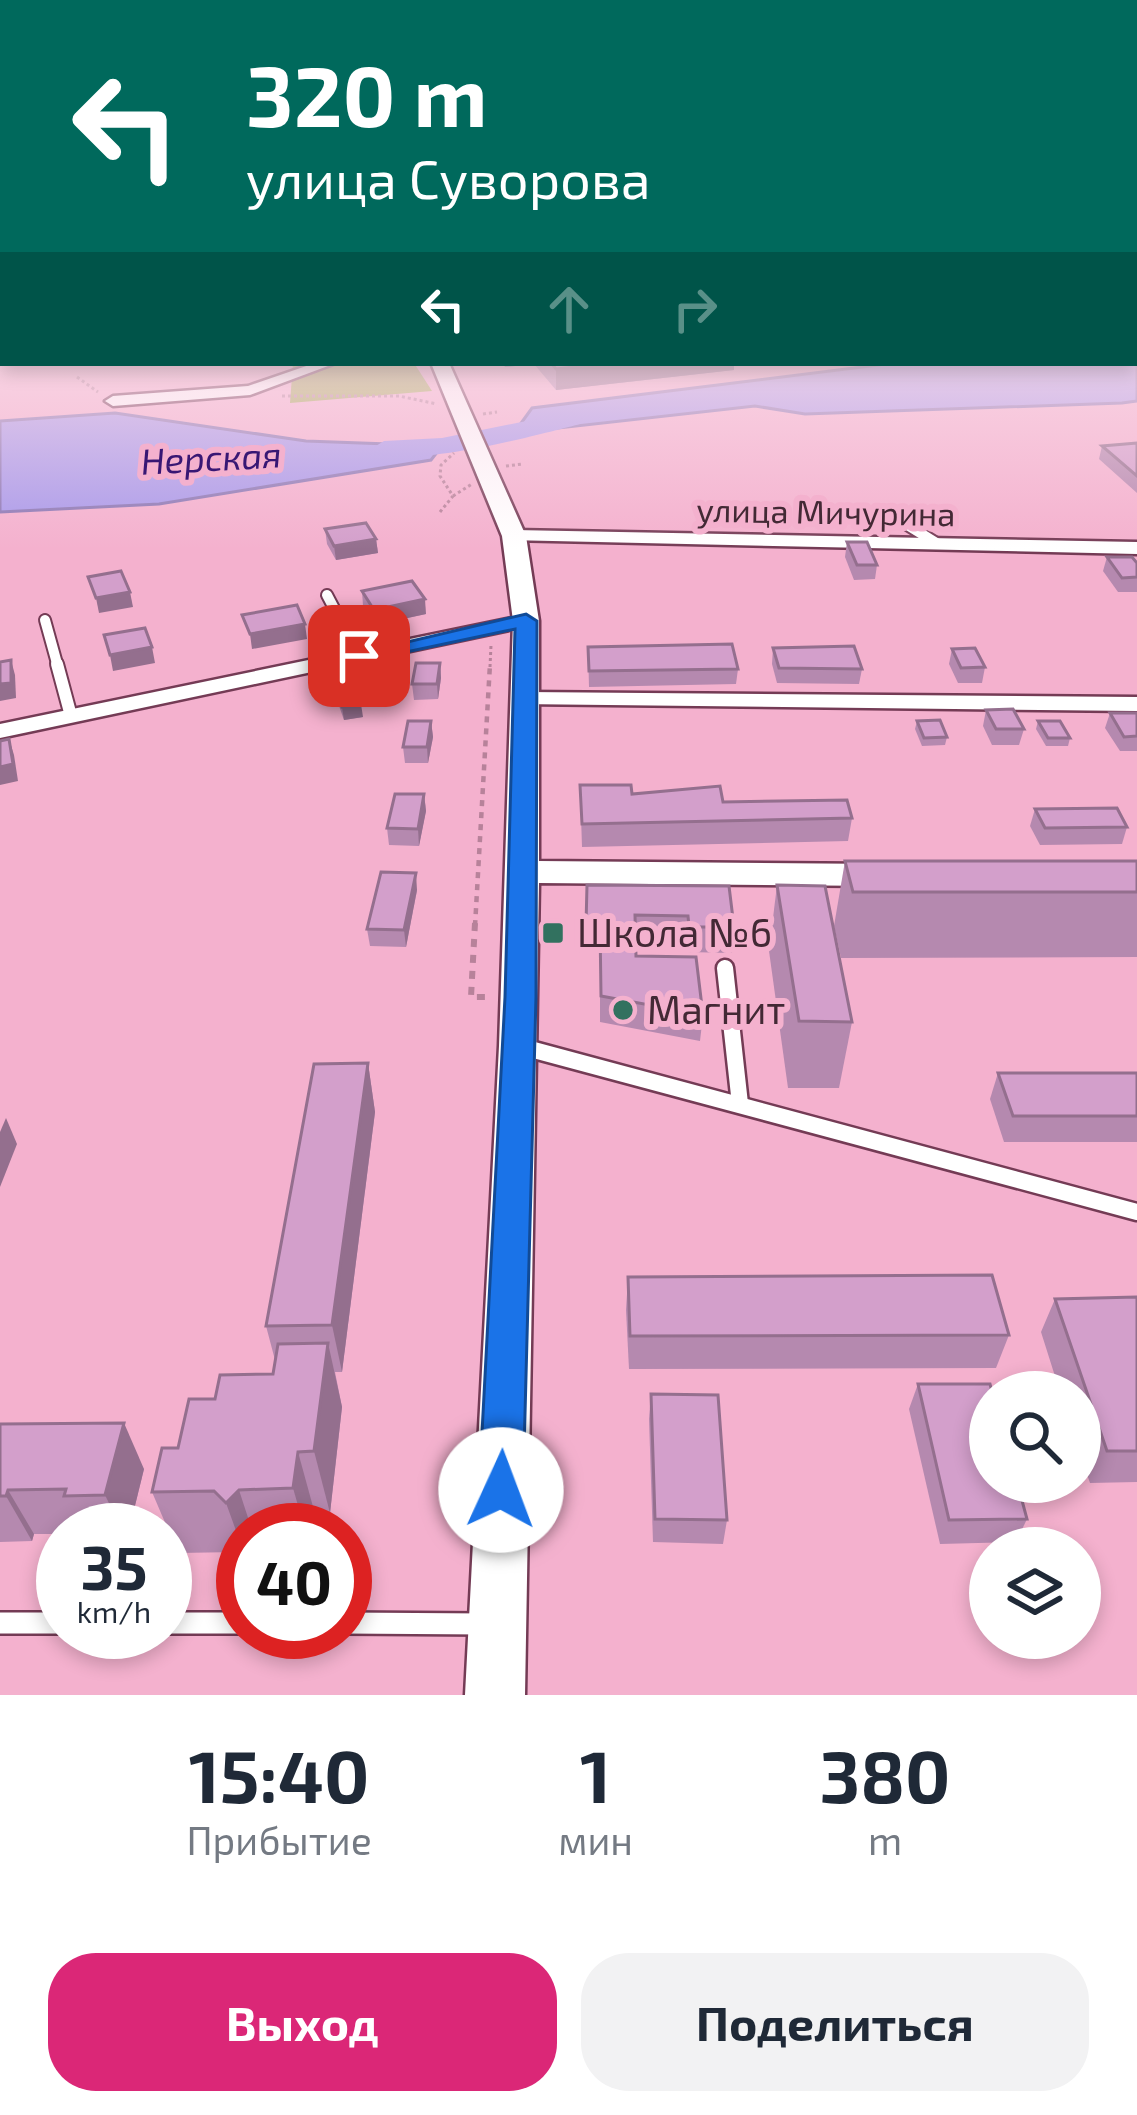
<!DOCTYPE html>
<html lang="ru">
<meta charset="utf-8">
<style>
body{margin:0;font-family:"Exo 2",sans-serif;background:#f2f2f3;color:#1f2937;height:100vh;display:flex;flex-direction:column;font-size:45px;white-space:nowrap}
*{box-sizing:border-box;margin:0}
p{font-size:39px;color:#747a83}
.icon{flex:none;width:66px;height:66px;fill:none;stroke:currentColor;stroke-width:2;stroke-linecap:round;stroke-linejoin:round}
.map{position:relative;height:1695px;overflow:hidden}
.drawer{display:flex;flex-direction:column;background:#fff;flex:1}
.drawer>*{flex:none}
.hud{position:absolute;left:0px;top:0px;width:1137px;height:366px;box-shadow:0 6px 18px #0003;background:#00695c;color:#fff;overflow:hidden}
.controls{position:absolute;left:969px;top:1371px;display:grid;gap:24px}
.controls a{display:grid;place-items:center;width:132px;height:132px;border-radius:50%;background:#fff;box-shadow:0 6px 18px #0003;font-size:60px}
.speed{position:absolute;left:36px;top:1503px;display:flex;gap:24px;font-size:60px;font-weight:700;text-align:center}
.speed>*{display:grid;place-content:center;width:156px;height:156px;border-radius:50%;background:#fff;box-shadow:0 6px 18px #0003;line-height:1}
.speed small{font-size:30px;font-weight:400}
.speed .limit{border:18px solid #d22;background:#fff;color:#111}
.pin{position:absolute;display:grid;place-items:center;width:102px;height:102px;color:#fff;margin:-51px;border-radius:24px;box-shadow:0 6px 18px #0006}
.me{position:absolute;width:132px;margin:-66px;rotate:2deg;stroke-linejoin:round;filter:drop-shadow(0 0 9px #0008)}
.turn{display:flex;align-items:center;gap:42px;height:252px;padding:0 48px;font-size:54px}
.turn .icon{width:156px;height:156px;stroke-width:2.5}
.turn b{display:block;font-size:84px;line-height:102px}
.lanes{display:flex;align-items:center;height:114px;padding:0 48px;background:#0003;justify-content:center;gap:60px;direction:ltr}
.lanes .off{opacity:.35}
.eta{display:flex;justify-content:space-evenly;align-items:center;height:204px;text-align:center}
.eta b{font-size:72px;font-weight:700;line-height:84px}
.button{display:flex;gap:24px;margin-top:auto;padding:24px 48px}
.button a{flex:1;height:138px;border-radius:48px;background:#db2777;color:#fff;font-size:48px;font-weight:700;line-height:138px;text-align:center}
.button a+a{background:#f2f2f3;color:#1f2937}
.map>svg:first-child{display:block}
</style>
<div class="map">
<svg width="1137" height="1695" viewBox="0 0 1137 1695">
<rect width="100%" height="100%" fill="#f4b1ce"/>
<polygon fill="#a2a850" points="293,363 414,363 432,391 290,403"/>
<g fill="#a899ea" stroke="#8a77b4" stroke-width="3">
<polygon points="1137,334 1137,401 1122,403 805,414 755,406 514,433 532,408 894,363 1134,363"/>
<polygon points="115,413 306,441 442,446 431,460 159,504 0,512 0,421"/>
</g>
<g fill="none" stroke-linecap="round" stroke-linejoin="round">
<path fill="#a899ea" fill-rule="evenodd" d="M 571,412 L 583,419 L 580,424 C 542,434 397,473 371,449 L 384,441 L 442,438 Z"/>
<defs>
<g id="service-far3">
<polyline points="896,518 938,544"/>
<polyline points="327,595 359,656"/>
<polyline points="45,620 58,667"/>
</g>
<polyline id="service-far2" points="57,664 71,716"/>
<g id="service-far1">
<polyline points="725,968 740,1104"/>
<polyline points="519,1046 1137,1212"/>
</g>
<g id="service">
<polyline points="0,1623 63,1623"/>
<polyline points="165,1623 243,1623"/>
<polyline points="345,1623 484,1624"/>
</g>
<g id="minor">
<polygon points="315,363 336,363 250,395 113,406 105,401 113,396 248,386"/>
<polygon points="514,530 1137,542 1137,554 507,540 504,536"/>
<polygon points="526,615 533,617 533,625 0,738 0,724"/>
<polygon points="526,692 1137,697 1137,711 518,704 514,699"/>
</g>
<polygon id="tertiary" points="431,363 449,363 526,536 539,621 539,861 883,864 900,875 883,886 539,883 525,1695 465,1695 499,1046 513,621 502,536"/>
</defs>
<use href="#service-far3" stroke="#743b55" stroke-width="14"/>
<use href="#service-far2" stroke="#743b55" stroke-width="16"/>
<use href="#service-far1" stroke="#743b55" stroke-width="21"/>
<use href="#service" stroke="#743b55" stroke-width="26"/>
<use href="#minor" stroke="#743b55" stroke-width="5"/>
<use href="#tertiary" stroke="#743b55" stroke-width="5"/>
<g stroke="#b7829a" stroke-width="3" stroke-dasharray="3 3" stroke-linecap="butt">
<polyline points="77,377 98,392"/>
<polyline points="282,396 399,396 437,404"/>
<polyline points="483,414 497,412"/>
<polyline points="506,466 523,464"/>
<polyline points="453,496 472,484"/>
<polyline points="440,512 453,496 440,476 441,465 454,453"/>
<polyline points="490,667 491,645"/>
</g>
<polyline stroke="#b7829a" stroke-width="4.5" stroke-dasharray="6 6" stroke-linecap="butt" points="475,926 490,664"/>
<polyline stroke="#b7829a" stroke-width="6" stroke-dasharray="8 8" stroke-linecap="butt" points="475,923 471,997 491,997"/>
<use href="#service-far3" stroke="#fff" stroke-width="10"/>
<use href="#service-far2" stroke="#fff" stroke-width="12"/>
<use href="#service-far1" stroke="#fff" stroke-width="16"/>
<use href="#service" stroke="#fff" stroke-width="21"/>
<use href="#minor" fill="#fff" fill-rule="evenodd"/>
<use href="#tertiary" fill="#fff" fill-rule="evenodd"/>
</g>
<g fill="#b589af">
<polygon points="501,363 734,363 734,370 556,390 534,364 505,367"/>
<polygon points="1137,443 1137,493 1099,459 1102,446"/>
<polygon points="325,529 376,539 378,553 336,560 327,544"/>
<polygon points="847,542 877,565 875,579 854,580 845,557"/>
<polygon points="1107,557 1137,563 1137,592 1118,592 1103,571"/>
<polygon points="362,591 426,614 375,625 363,606"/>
<polygon points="588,647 738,669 736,684 589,687"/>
<polygon points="773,648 862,669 859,684 777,683 772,664"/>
<polygon points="952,649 985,667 982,683 958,683 949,664"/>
<polygon points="440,663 441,678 438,699 414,700 412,684"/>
<polygon points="330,674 363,717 344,720 332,686"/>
<polygon points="986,710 1024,729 1019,745 992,745 983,726"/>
<polygon points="1110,713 1137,713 1137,751 1120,751 1105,728"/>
<polygon points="431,721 433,737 428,763 405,763 403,747"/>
<polygon points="917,721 947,737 945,745 922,746 915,729"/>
<polygon points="1038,721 1070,738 1068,746 1046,746 1036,729"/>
<polygon points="580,785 632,794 723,802 852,818 848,841 582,847"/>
<polygon points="424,794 426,811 419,846 389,845 387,828"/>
<polygon points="1035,809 1127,827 1122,844 1040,845 1030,826"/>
<polygon points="845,861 1137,861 1137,957 841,958 834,926"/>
<polygon points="587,885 734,927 732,953 687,952 686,941 636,941 636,956 703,1015 700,1041 600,1022 600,950 586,950"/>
<polygon points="777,885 852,1022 839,1088 788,1088 769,951"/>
<polygon points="417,890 406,947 370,946 367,929"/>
<polygon points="368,1063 375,1112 342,1372 335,1372 342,1407 330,1513 315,1514 313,1530 243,1530 243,1558 237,1552 178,1553 152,1492 178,1448 215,1399 273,1374 275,1360 266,1326"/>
<polygon points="998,1073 1137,1073 1137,1142 1004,1142 990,1099"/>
<polygon points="628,1277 1009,1335 996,1368 629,1369 626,1310"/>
<polygon points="1137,1297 1137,1482 1090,1483 1080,1454 1080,1392 1060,1392 1041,1332 1055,1299"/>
<polygon points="918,1384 1027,1519 1016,1542 940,1544 909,1409"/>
<polygon points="651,1394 727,1520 723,1544 653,1542 649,1419"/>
<polygon points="0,1424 144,1469 129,1530 63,1530 63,1534 34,1534 32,1541 0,1542"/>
</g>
<g fill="#946f8e">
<polygon points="505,363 534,363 534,364 505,367"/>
<polygon points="609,363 734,363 734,370 556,390 556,369"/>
<polygon points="376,539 378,553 336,560 334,546"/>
<polygon points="130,592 133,607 99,613 96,598"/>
<polygon points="425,599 426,614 375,625 374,610"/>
<polygon points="305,624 307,639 252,649 250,634"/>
<polygon points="152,647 155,663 113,671 110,655"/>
<polygon points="11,660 15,675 16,698 0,701 0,684"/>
<polygon points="440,663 441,678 438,699 437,684"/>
<polygon points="361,704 363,717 344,720 342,707"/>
<polygon points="431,721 433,737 428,763 427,747"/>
<polygon points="9,739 14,755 18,781 0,785 0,767"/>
<polygon points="424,794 426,811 419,846 418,829"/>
<polygon points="416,873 417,890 406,947 404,930"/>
<polygon points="368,1063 375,1112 342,1372 332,1325"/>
<polygon points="6,1118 17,1144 0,1187 0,1132"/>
<polygon points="328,1343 342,1407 330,1513 314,1451"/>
<polygon points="124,1423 144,1469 129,1530 122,1530 105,1495"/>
<polygon points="298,1452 315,1514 313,1530 305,1530 293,1488"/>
<polygon points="8,1490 34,1534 32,1541 6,1496"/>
<polygon points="239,1490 252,1530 243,1530 243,1550 226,1503"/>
</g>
<g fill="#d39fcb" stroke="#946f8e" stroke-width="3">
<polygon points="551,363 609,363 556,369"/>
<polygon points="1137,443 1137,476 1102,446"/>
<polygon points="366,523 376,539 334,546 325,529"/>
<polygon points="847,542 867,542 877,565 857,565"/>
<polygon points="1107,557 1132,557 1137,563 1137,577 1122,578"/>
<polygon points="121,571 130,592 96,598 88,577"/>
<polygon points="412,581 425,599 374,610 362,591"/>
<polygon points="297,605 305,624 250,634 242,615"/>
<polygon points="145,628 152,647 110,655 104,635"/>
<polygon points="732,644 738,669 589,671 588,647"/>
<polygon points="854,646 862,669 779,668 773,648"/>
<polygon points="975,648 985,667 961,668 952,649"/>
<polygon points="11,660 11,683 0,684 0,662"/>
<polygon points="416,663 440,663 437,684 412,684"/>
<polygon points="349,670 361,704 342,707 330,674"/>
<polygon points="1013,709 1024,729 996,729 986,710"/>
<polygon points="1110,713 1137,713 1137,736 1124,737"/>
<polygon points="940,720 947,737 924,738 917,721"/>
<polygon points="408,721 431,721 427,747 403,747"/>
<polygon points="1038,721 1060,721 1070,738 1048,738"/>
<polygon points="9,739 13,764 0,767 0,741"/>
<polygon points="580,785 631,785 632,794 720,786 723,802 847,800 852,818 582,824"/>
<polygon points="395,794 424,794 418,829 387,828"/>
<polygon points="1117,808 1127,827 1045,828 1035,809"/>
<polygon points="845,861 1137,861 1137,892 853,892"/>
<polygon points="381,872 416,873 404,930 367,929"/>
<polygon points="587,885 729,886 734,927 689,927 688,916 635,915 636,956 696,957 703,1015 601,996 600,925 586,925"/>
<polygon points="777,885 825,886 852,1022 799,1021"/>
<polygon points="368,1063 332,1325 266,1326 314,1064"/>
<polygon points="998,1073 1137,1073 1137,1116 1013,1116"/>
<polygon points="992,1275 1009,1335 630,1336 628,1277"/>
<polygon points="1137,1297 1137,1451 1107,1451 1055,1299"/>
<polygon points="328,1343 314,1451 298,1452 293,1488 239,1490 226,1503 214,1491 152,1492 162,1448 178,1448 189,1399 215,1399 220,1375 273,1374 278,1344"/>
<polygon points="918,1384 990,1384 992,1392 990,1392 990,1482 1017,1482 1027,1519 949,1520"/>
<polygon points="651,1394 718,1395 727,1520 655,1519"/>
<polygon points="124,1423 105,1495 64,1496 66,1489 8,1490 6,1496 0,1496 0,1424"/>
</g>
<linearGradient id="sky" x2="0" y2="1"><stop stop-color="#8ea9e9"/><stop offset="0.57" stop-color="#fadce9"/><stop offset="1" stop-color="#fadce9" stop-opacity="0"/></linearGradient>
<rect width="1137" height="549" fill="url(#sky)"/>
<polygon fill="#1a73e8" stroke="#114b97" stroke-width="3" points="526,614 537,621 536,997 523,1490 517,1505 501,1511 486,1505 479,1490 505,997 515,629 359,662 348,656"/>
<g fill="#32715f" stroke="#f4b1ce" stroke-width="4.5">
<rect x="541" y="921" width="24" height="24" rx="6"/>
<circle cx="623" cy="1010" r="12"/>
</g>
<g text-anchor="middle" stroke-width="12" stroke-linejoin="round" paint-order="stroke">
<g font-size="33" fill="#432935" stroke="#f4b1ce">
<text transform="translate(826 512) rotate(1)" y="12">улица Мичурина</text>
</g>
<g font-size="36" font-style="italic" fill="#381774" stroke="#f4b1ce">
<text transform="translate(211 458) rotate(-3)" y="13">Нерская</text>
</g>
<g font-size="39" fill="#432935" stroke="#f4b1ce" text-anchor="start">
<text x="577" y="947">Школа №6</text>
<text x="647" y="1024">Магнит</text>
</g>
</g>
</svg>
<div class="controls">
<a><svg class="icon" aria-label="search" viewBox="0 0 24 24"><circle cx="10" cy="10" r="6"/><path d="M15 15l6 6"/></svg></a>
<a><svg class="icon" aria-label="layers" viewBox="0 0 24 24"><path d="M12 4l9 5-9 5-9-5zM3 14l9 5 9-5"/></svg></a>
</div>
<div class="speed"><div>35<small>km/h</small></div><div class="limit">40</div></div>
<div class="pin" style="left:359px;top:656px;background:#d93025"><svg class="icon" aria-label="arrive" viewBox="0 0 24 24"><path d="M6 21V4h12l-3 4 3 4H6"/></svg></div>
<svg class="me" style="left:501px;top:1490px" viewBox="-20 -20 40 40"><circle r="19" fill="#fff"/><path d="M0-13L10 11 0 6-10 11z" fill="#1a73e8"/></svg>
<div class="hud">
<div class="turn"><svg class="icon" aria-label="left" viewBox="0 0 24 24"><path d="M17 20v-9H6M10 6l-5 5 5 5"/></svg><div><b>320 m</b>улица Суворова</div></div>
<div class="lanes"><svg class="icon" aria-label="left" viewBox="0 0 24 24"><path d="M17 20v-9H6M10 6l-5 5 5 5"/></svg><svg class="icon off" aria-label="ahead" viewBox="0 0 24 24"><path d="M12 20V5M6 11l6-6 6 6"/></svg><svg class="icon off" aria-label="right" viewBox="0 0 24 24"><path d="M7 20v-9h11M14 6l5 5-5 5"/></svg></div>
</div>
</div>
<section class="drawer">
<div class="eta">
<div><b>15:40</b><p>Прибытие</p></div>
<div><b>1</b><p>мин</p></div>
<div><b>380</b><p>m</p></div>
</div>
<div class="button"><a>Выход</a><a>Поделиться</a></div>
</section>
